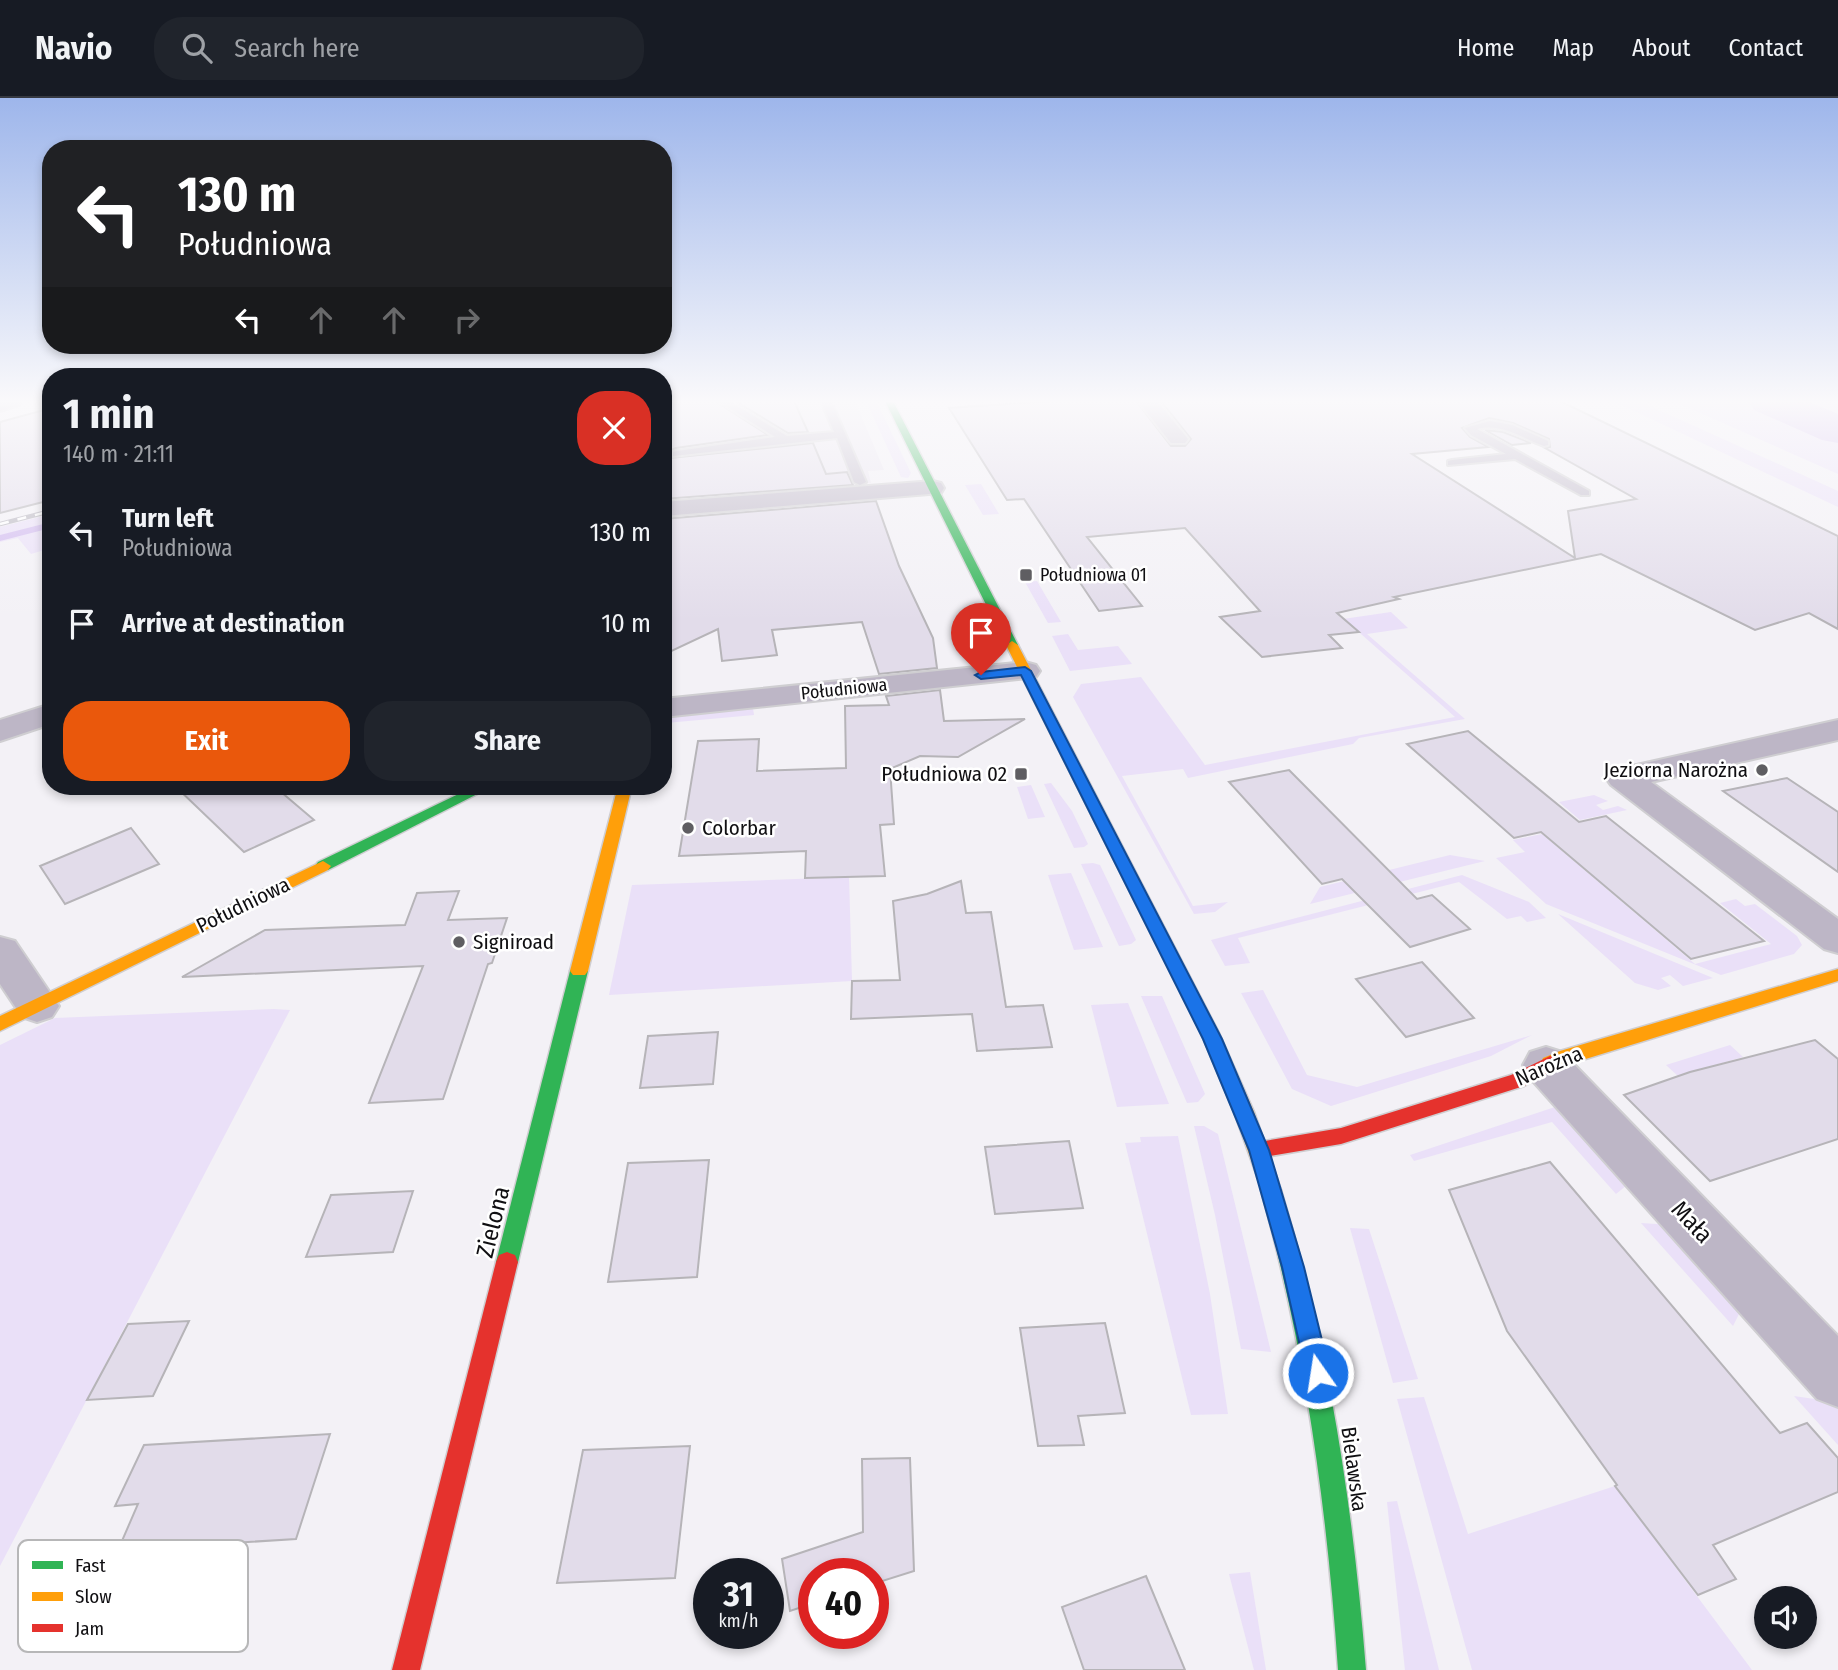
<!DOCTYPE html>
<meta charset="utf-8">
<style>
body{margin:0;font-family:"Fira Sans Condensed",sans-serif;background:#20242c;color:#f1f3f6;height:100vh;display:flex;flex-direction:column;font-size:26px;white-space:nowrap}
*{box-sizing:border-box;margin:0}
p{font-size:23px;color:#9ea1a6}
.icon{flex:none;width:38px;height:38px;fill:none;stroke:currentColor;stroke-width:2;stroke-linecap:round;stroke-linejoin:round}
.map{position:relative;flex:1;overflow:hidden}
.panel{position:absolute;left:42px;top:270px;width:630px;height:427px;display:flex;flex-direction:column;background:#171b24;border-radius:28px;box-shadow:0 4px 10px #0003}
.panel>*{flex:none}
.top-card{position:absolute;left:42px;top:42px;width:630px;height:214px;border-radius:28px;box-shadow:0 4px 10px #0003;background:#202124;color:#fff;overflow:hidden}
.controls{position:absolute;left:1754px;top:1488px;display:grid;gap:14px}
.controls a{display:grid;place-items:center;width:63px;height:63px;border-radius:50%;background:#171b24;box-shadow:0 4px 10px #0003;font-size:35px}
.speed{position:absolute;left:693px;top:1460px;display:flex;gap:14px;font-size:35px;font-weight:700;text-align:center}
.speed>*{display:grid;place-content:center;width:91px;height:91px;border-radius:50%;background:#171b24;box-shadow:0 4px 10px #0003;line-height:1}
.speed small{font-size:18px;font-weight:400}
.speed .limit{border:10px solid #d22;background:#fff;color:#111}
.pin{position:absolute;display:grid;place-items:center;width:60px;height:60px;color:#fff;margin:-72px -30px;border-radius:50% 50% 50% 0;rotate:-45deg;box-shadow:0 0 7px #0007}
.pin .icon{rotate:45deg}
.me{position:absolute;width:77px;margin:-38px;rotate:347deg;stroke-linejoin:round;filter:drop-shadow(0 0 5px #0008)}
.turn{display:flex;align-items:center;gap:24px;height:147px;padding:0 21px;font-size:32px}
.turn .icon{width:91px;height:91px;stroke-width:2.5}
.turn b{display:block;font-size:49px;line-height:60px}
.lanes{display:flex;align-items:center;height:66px;padding:0 21px;background:#0003;justify-content:center;gap:35px;direction:ltr}
.lanes .off{opacity:.35}
.round{display:grid;place-items:center;flex:none;width:74px;height:74px;border-radius:28px;background:#20242c}
.headline{display:flex;align-items:center;justify-content:space-between;height:119px;padding:0 21px}
h1{font-size:42px;font-weight:700;line-height:52px}
.action{display:flex;gap:14px;margin-top:auto;padding:14px 21px}
.action a{flex:1;height:80px;border-radius:28px;background:#ea580c;color:#fff;font-size:28px;font-weight:700;line-height:80px;text-align:center}
.action a+a{background:#20242c;color:#f1f3f6}
ul{padding:0;list-style:none}
li{display:flex;align-items:center;gap:21px;height:91px;padding:0 21px}
li div{flex:1}
li b{display:block;font-size:26px}
li em{font-style:normal}
header{display:flex;align-items:center;gap:42px;box-sizing:border-box;height:98px;padding:0 35px;background:#171b24;border-bottom:2px solid #363941}
header strong{font-size:33px}
nav{display:flex;gap:38px;margin-inline-start:auto;font-size:24px}
.search{width:490px;height:63px;background:#20242c;display:flex;align-items:center;gap:18px;box-sizing:border-box;padding:0 24px;border-radius:28px;color:#9ea1a6;font-size:26px}
.map>svg:first-child{display:block}
</style>
<header>
<strong>Navio</strong>
<div class="search"><svg class="icon" aria-label="search" viewBox="0 0 24 24"><circle cx="10" cy="10" r="6"/><path d="M15 15l6 6"/></svg>Search here</div>
<nav><a>Home</a><a>Map</a><a>About</a><a>Contact</a></nav>
</header>
<div class="map">
<svg width="1838" height="1572" viewBox="0 0 1838 1572">
<rect width="100%" height="100%" fill="#f3f1f6"/>
<polygon fill="#e9e4ef" points="663,303 855,303 884,372 868,373 871,385 663,402"/>
<g fill="#eae0f8">
<polygon points="866,303 876,303 911,375 908,380 901,379"/>
<polygon points="1613,303 1639,303 1838,393 1838,409"/>
<polygon points="1673,303 1838,303 1838,376"/>
<polygon points="981,386 999,416 983,417 965,387"/>
<polygon points="51,416 51,450 31,456 18,440 0,444 0,429"/>
<polygon points="1037,483 1061,524 1048,525 1025,484"/>
<polygon points="1391,514 1408,530 1367,536 1465,621 1359,640 1353,646 1188,680 1183,671 1122,678 1193,808 1228,804 1215,814 1194,816 1073,599 1081,586 1141,579 1205,667 1455,619 1344,521 1336,522"/>
<polygon points="1068,536 1078,552 1118,548 1132,566 1070,573 1052,538"/>
<polygon points="748,608 753,610 754,617 666,625 663,637 663,621 672,617"/>
<polygon points="1051,685 1072,713 1088,746 1084,749 1074,750 1044,686"/>
<polygon points="1031,687 1045,719 1028,721 1017,689"/>
<polygon points="1594,697 1608,703 1596,707 1603,712 1618,708 1627,712 1580,722 1559,704"/>
<polygon points="1542,736 1695,866 1771,846 1720,805 1736,801 1745,808 1755,806 1797,838 1802,847 1794,856 1721,877 1546,806 1496,760 1525,754 1513,742"/>
<polygon points="1450,757 1485,763 1310,806 1320,789"/>
<polygon points="1093,765 1100,767 1136,842 1131,846 1119,848 1081,766"/>
<polygon points="1071,775 1103,849 1074,852 1048,777"/>
<polygon points="1462,777 1529,804 1546,820 1527,824 1521,818 1507,821 1459,784 1238,840 1250,865 1225,868 1211,842"/>
<polygon points="849,779 852,883 609,897 632,787"/>
<polygon points="1558,816 1713,880 1683,888 1670,877 1661,880 1671,888 1658,892 1635,885"/>
<polygon points="1263,892 1307,977 1357,989 1532,937 1491,958 1331,1008 1292,991 1241,895"/>
<polygon points="1141,898 1162,898 1205,996 1198,1004 1187,1005"/>
<polygon points="1128,905 1169,1006 1117,1009 1091,907"/>
<polygon points="274,911 290,912 0,1468 0,947 55,920"/>
<polygon points="1730,947 1743,959 1678,978 1666,967"/>
<polygon points="1558,1008 1632,1083 1616,1096 1552,1024 1414,1063 1410,1057"/>
<polygon points="1194,1028 1204,1028 1218,1036 1271,1254 1241,1251 1215,1117"/>
<polygon points="1178,1038 1210,1196 1228,1316 1191,1317 1125,1045 1141,1044 1140,1039"/>
<polygon points="1641,1125 1673,1127 1744,1206 1733,1228"/>
<polygon points="1350,1130 1369,1131 1418,1281 1393,1285"/>
<polygon points="1794,1298 1835,1304 1838,1308 1838,1347"/>
<polygon points="1424,1299 1468,1436 1615,1388 1752,1572 1472,1572 1397,1301"/>
<polygon points="1397,1403 1439,1572 1405,1572 1387,1404"/>
<polygon points="1250,1474 1266,1572 1254,1572 1229,1476"/>
</g>
<g fill="none" stroke-linecap="round" stroke-linejoin="round">
<polygon fill="#d0b8ef" fill-rule="evenodd" points="51,424 51,430 0,443 0,437"/>
<polygon fill="#d0b8ef" fill-rule="evenodd" points="1748,303 1807,303 1838,316 1838,345 1822,342 1754,312"/>
</g>
<g fill="#e2dcea" stroke="#b6b4b8" stroke-width="2" fill-rule="evenodd">
<polygon points="663,303 715,303 768,337 676,350 671,352 671,360 813,345 826,376 847,374 853,387 663,401"/>
<polygon points="735,303 794,303 808,334 788,335"/>
<path d="M 1052,303 L 1136,303 L 1171,348 L 1185,348 L 1191,341 L 1161,303 L 1560,303 L 1838,438 L 1838,531 L 1809,515 L 1755,532 L 1601,456 L 1394,499 L 1399,501 L 1337,515 L 1359,534 L 1329,537 L 1342,550 L 1262,559 L 1220,519 L 1260,513 L 1185,430 L 1087,439 L 1142,508 L 1099,513 L 1024,401 L 1007,402 L 949,310 ZM 1489,320 L 1513,325 L 1549,341 L 1550,349 L 1545,350 L 1636,401 L 1568,413 L 1575,460 L 1412,356 L 1488,349 L 1470,339 L 1462,330 Z"/>
<polygon points="51,310 51,402 0,415 0,324"/>
<polygon points="1485,332 1503,334 1531,345 1512,347"/>
<polygon points="876,403 899,468 933,540 937,570 879,576 862,524 772,532 777,557 722,563 718,531 663,557 663,421"/>
<polygon points="940,592 944,623 1025,621 958,659 920,658 890,671 894,726 880,727 885,778 805,780 806,753 679,758 698,643 759,641 757,673 846,670 845,608 889,607 886,598"/>
<polygon points="1468,633 1579,724 1606,718 1764,843 1691,861 1541,734 1514,740 1407,646"/>
<polygon points="1289,672 1417,801 1432,797 1470,831 1410,849 1342,781 1322,786 1229,684"/>
<polygon points="1787,680 1838,714 1838,774 1723,693"/>
<polygon points="175,688 274,688 314,722 244,754"/>
<polygon points="131,730 159,766 65,806 40,768"/>
<polygon points="961,783 966,815 991,814 1006,909 1043,907 1052,949 977,953 972,916 851,921 852,883 900,882 893,803 927,796"/>
<polygon points="459,793 448,822 507,820 492,865 488,866 443,1001 369,1005 423,868 182,879 265,832 405,827 417,795"/>
<polygon points="1422,864 1474,920 1406,939 1356,881"/>
<polygon points="718,934 713,986 640,990 648,938"/>
<polygon points="1815,942 1838,961 1838,1041 1710,1083 1624,997 1690,974"/>
<polygon points="1069,1043 1083,1110 995,1116 985,1049"/>
<polygon points="709,1062 697,1179 608,1184 628,1065"/>
<polygon points="1550,1064 1780,1335 1807,1325 1838,1360 1838,1394 1713,1447 1736,1481 1698,1497 1615,1388 1617,1387 1507,1233 1449,1092"/>
<polygon points="413,1093 393,1154 306,1159 331,1097"/>
<polygon points="189,1223 153,1298 87,1302 128,1226"/>
<polygon points="1105,1225 1125,1315 1078,1318 1084,1347 1038,1348 1020,1230"/>
<polygon points="330,1336 296,1441 200,1447 180,1498 95,1505 138,1406 115,1408 144,1347"/>
<polygon points="690,1348 675,1480 557,1485 583,1352"/>
<polygon points="910,1360 914,1473 873,1486 873,1475 814,1475 814,1505 790,1513 782,1461 863,1434 862,1361"/>
<polygon points="1146,1478 1185,1572 1084,1572 1062,1509"/>
</g>
<g fill="none" stroke-linecap="round" stroke-linejoin="round">
<defs>
<g id="lane">
<polygon points="718,303 729,303 787,338 834,334 821,303 831,303 866,384 860,387 854,384 837,340 673,358 673,354 677,353 775,339"/>
<path d="M 1490,323 L 1512,327 L 1548,343 L 1548,347 L 1544,348 C 1521,340 1503,325 1477,331 L 1589,393 L 1589,397 L 1581,397 L 1515,361 L 1448,367 L 1448,363 L 1452,362 L 1506,356 L 1471,337 L 1465,330 Z"/>
</g>
<g id="street">
<polygon points="0,303 21,303 19,307 0,313"/>
<polygon points="1138,303 1157,303 1188,341 1185,345 1171,345"/>
<polygon points="933,383 941,385 944,390 941,395 663,418 663,404"/>
<polygon points="1025,564 1036,567 1040,573 1036,579 663,619 663,601"/>
<polygon points="51,606 51,626 0,643 0,622"/>
<polygon points="1838,622 1838,642 1651,684 1838,821 1838,855 1824,851 1611,687 1606,680 1611,673 1623,670"/>
<polygon points="0,839 15,843 59,908 52,919 37,924 22,919 0,886"/>
<polygon points="1546,949 1562,954 1838,1238 1838,1309 1817,1301 1530,980 1523,967 1530,954"/>
</g>
<g id="fast">
<polygon points="885,303 893,303 1018,547 1016,550 1012,551 1006,547"/>
<polygon points="475,688 493,688 328,772 318,772 315,768 318,764"/>
<polygon points="579,867 585,869 588,873 518,1164 515,1171 507,1174 499,1171 496,1164 570,873 573,869"/>
<path d="M 1271,1083 L 1278,1086 L 1281,1092 C 1329,1249 1353,1408 1366,1572 L 1338,1572 C 1327,1409 1305,1250 1261,1092 L 1264,1086 Z"/>
</g>
<g id="slow">
<polygon points="1012,543 1018,547 1219,935 1254,1014 1281,1092 1278,1098 1271,1101 1264,1098 1234,1014 1201,935 1006,547"/>
<polygon points="618,688 632,688 588,873 585,877 573,877 570,873"/>
<polygon points="323,763 331,768 328,772 0,933 0,918"/>
<polygon points="1838,871 1838,883 1550,972 1543,970 1541,965 1543,960 1560,953"/>
</g>
<g id="jam">
<polygon points="1550,958 1557,960 1559,965 1557,970 1524,988 1341,1046 1259,1060 1252,1058 1249,1052 1252,1046 1259,1044 1341,1030 1511,977"/>
<polygon points="507,1154 515,1157 518,1164 420,1572 392,1572 496,1164 499,1157"/>
</g>
</defs>
<use href="#lane" stroke="#cfced1" stroke-width="4"/>
<use href="#street" stroke="#cfced1" stroke-width="4"/>
<use href="#fast" stroke="#cfced1" stroke-width="3"/>
<use href="#slow" stroke="#cfced1" stroke-width="3"/>
<use href="#jam" stroke="#cfced1" stroke-width="3"/>
<use href="#lane" fill="#bdb6c6" fill-rule="evenodd"/>
<use href="#street" fill="#bdb6c6" fill-rule="evenodd"/>
<use href="#fast" fill="#30b455" fill-rule="evenodd"/>
<use href="#slow" fill="#ff9f0a" fill-rule="evenodd"/>
<use href="#jam" fill="#e5322d" fill-rule="evenodd"/>
<defs>
<polyline id="rail" points="0,426 51,413"/>
</defs>
<use href="#rail" stroke="#b8b5bf" stroke-width="4.5"/>
<use href="#rail" stroke="#fff" stroke-width="2.5" stroke-dasharray="9" stroke-linecap="butt"/>
</g>
<linearGradient id="sky" x2="0" y2="1"><stop stop-color="#9eb6eb"/><stop offset="0.58" stop-color="#faf9fb"/><stop offset="1" stop-color="#faf9fb" stop-opacity="0"/></linearGradient>
<rect width="1838" height="523" fill="url(#sky)"/>
<polygon fill="#1a73e8" stroke="#114b97" stroke-width="2" points="1025,569 1031,573 1222,941 1269,1052 1304,1169 1330,1275 1326,1284 1318,1287 1309,1284 1306,1275 1282,1169 1249,1052 1203,941 1021,577 981,581 975,577 981,574"/>
<g fill="#5f5e62" stroke="#fff" stroke-width="2.5">
<rect x="1019" y="470" width="14" height="14" rx="3.5"/>
<circle cx="1762" cy="672" r="7"/>
<rect x="1014" y="669" width="14" height="14" rx="3.5"/>
<circle cx="688" cy="730" r="7"/>
<circle cx="459" cy="844" r="7"/>
</g>
<g text-anchor="middle" stroke-width="5" stroke-linejoin="round" paint-order="stroke">
<g font-size="18" fill="#100f12" stroke="#fff" text-anchor="start">
<text x="1040" y="483">Południowa 01</text>
</g>
<g font-size="18" fill="#100f12" stroke="#fff">
<text transform="translate(844 591) rotate(-6)" y="6">Południowa</text>
</g>
<g font-size="21" fill="#100f12" stroke="#fff" text-anchor="end">
<text x="1748" y="679">Jeziorna Narożna</text>
<text x="1007" y="683">Południowa 02</text>
<text x="702" y="737" text-anchor="start">Colorbar</text>
<text x="473" y="851" text-anchor="start">Signiroad</text>
</g>
<g font-size="21" fill="#100f12" stroke="#fff">
<text transform="translate(243 807) rotate(-26)" y="7">Południowa</text>
<text transform="translate(1549 968) rotate(-23)" y="7">Narożna</text>
<text transform="translate(1354 1371) rotate(82)" y="7">Bielawska</text>
</g>
<g font-size="24" fill="#100f12" stroke="#fff">
<text transform="translate(493 1124) rotate(-76)" y="8">Zielona</text>
<text transform="translate(1692 1124) rotate(47)" y="8">Mała</text>
</g>
</g>
<rect x="18" y="1442" width="230" height="112" rx="10" fill="#fff" stroke="#b7b7b8" stroke-width="2"/>
<rect x="32" y="1463" width="31" height="8" fill="#30b455"/>
<rect x="32" y="1494" width="31" height="9" fill="#ff9f0a"/>
<rect x="32" y="1526" width="31" height="8" fill="#e5322d"/>
<g font-size="19" fill="#100f12">
<text x="75" y="1474">Fast</text>
<text x="75" y="1505">Slow</text>
<text x="75" y="1537">Jam</text>
</g>
</svg>
<div class="controls">
<a><svg class="icon" aria-label="sound" viewBox="0 0 24 24"><path d="M4 9h4l5-4v14l-5-4H4zM17 9q2 3 0 6"/></svg></a>
</div>
<div class="speed"><div>31<small>km/h</small></div><div class="limit">40</div></div>
<div class="pin" style="left:981px;top:577px;background:#d93025"><svg class="icon" aria-label="arrive" viewBox="0 0 24 24"><path d="M6 21V4h12l-3 4 3 4H6"/></svg></div>
<svg class="me" style="left:1318px;top:1275px" viewBox="-20 -20 40 40"><circle r="17" fill="#1a73e8" stroke="#fff" stroke-width="3"/><path d="M0-11L8 9 0 5-8 9z" fill="#fff"/></svg>
<div class="top-card">
<div class="turn"><svg class="icon" aria-label="left" viewBox="0 0 24 24"><path d="M17 20v-9H6M10 6l-5 5 5 5"/></svg><div><b>130 m</b>Południowa</div></div>
<div class="lanes"><svg class="icon" aria-label="left" viewBox="0 0 24 24"><path d="M17 20v-9H6M10 6l-5 5 5 5"/></svg><svg class="icon off" aria-label="ahead" viewBox="0 0 24 24"><path d="M12 20V5M6 11l6-6 6 6"/></svg><svg class="icon off" aria-label="ahead" viewBox="0 0 24 24"><path d="M12 20V5M6 11l6-6 6 6"/></svg><svg class="icon off" aria-label="right" viewBox="0 0 24 24"><path d="M7 20v-9h11M14 6l5 5-5 5"/></svg></div>
</div>
<section class="panel">
<div class="headline"><div><h1>1 min</h1><p>140 m · 21:11</p></div><a class="round" style="background:#d93025;color:#fff"><svg class="icon" aria-label="close" viewBox="0 0 24 24"><path d="M6 6l12 12M18 6L6 18"/></svg></a></div>
<ul>
<li><svg class="icon" aria-label="left" viewBox="0 0 24 24"><path d="M17 20v-9H6M10 6l-5 5 5 5"/></svg><div><b>Turn left</b><p>Południowa</p></div><em>130 m</em></li>
<li><svg class="icon" aria-label="arrive" viewBox="0 0 24 24"><path d="M6 21V4h12l-3 4 3 4H6"/></svg><div><b>Arrive at destination</b></div><em>10 m</em></li>
</ul>
<div class="action"><a>Exit</a><a>Share</a></div>
</section>
</div>
